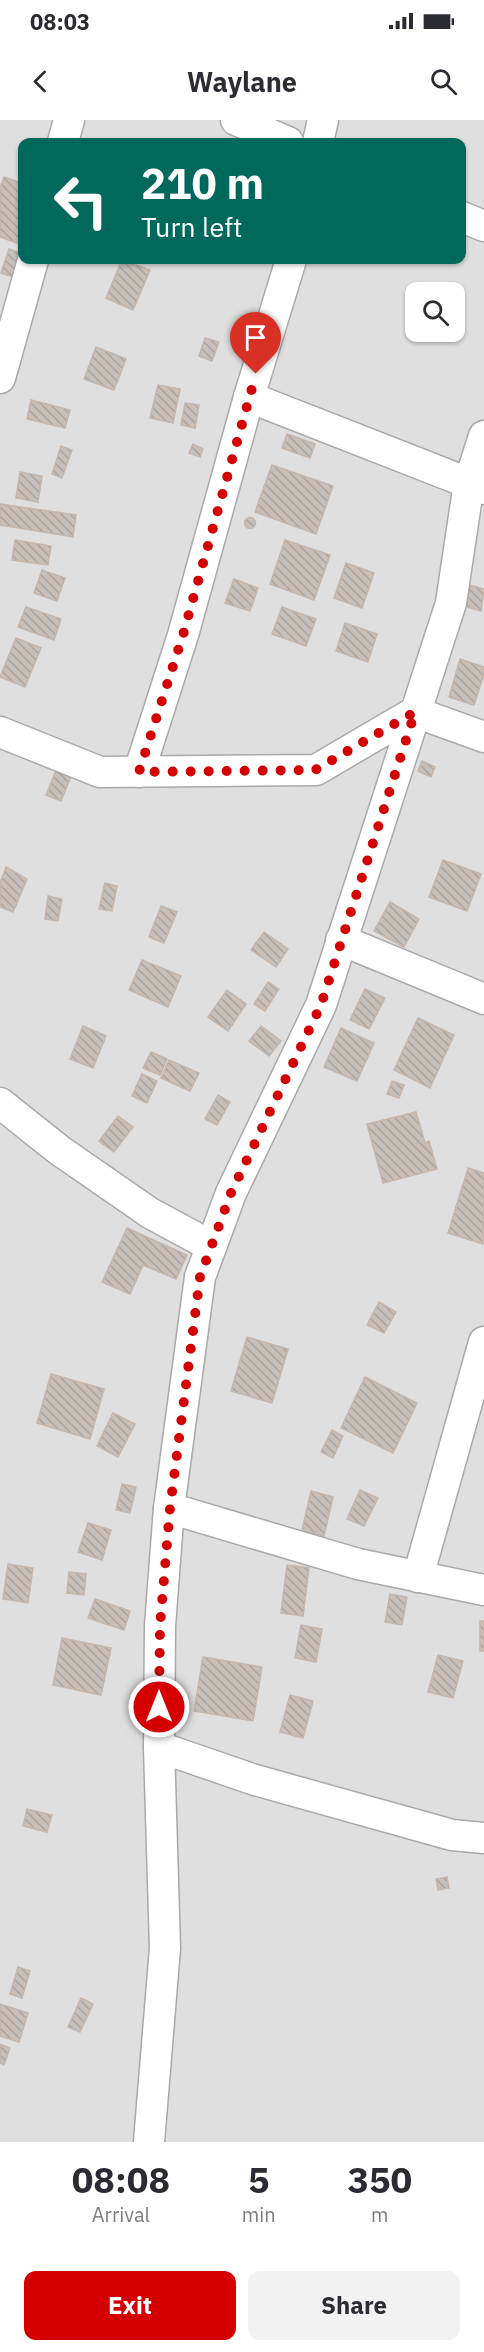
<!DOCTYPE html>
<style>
body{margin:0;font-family:"IBM Plex Sans",sans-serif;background:#f2f2f3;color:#2b2b33;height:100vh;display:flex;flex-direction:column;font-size:22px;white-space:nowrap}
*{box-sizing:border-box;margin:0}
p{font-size:20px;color:#7c7c81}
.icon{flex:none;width:33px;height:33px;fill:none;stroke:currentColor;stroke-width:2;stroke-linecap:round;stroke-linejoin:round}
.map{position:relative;height:2022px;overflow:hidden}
.drawer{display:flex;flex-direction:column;background:#fff;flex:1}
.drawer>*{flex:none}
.banner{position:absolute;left:18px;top:18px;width:448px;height:126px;border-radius:12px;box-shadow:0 2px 4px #0004;background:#00695c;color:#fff;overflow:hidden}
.tools{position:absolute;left:405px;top:162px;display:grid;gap:12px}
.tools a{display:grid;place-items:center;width:60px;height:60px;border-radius:12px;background:#fff;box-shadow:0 2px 4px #0004;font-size:30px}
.pin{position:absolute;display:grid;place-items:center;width:51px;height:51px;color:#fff;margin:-62px -26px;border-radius:50% 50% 50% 0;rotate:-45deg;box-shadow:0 0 6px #0007}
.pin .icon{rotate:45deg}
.me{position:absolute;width:66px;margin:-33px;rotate:0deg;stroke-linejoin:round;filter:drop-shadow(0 0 4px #0008)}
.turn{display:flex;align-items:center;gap:21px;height:126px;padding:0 24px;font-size:27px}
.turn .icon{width:78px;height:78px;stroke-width:2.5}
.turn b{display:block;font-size:42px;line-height:51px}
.eta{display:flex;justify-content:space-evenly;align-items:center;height:102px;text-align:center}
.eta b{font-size:36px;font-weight:700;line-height:42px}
.primary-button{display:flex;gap:12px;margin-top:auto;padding:12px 24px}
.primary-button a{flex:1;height:69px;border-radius:12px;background:#d40000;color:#fff;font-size:24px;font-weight:700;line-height:69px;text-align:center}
.primary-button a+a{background:#f2f2f3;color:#2b2b33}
.status{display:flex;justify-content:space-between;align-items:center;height:42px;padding:0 30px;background:#fff;direction:ltr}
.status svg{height:16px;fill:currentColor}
header{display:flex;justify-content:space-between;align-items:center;height:78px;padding:0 24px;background:#fff;font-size:27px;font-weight:700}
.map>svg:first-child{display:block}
</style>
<div class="status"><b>08:03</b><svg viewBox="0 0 49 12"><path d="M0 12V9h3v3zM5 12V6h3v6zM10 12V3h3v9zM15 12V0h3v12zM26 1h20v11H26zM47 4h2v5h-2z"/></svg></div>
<header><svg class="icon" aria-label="back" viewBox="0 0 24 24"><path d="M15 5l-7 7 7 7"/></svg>Waylane<svg class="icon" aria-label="search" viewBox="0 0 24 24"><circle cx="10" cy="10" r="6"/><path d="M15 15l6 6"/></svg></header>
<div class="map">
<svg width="484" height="2022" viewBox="0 0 484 2022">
<defs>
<pattern id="building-back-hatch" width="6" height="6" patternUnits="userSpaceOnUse" patternTransform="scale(1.5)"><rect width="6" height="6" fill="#c7bfb8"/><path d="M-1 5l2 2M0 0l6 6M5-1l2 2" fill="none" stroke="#aba49e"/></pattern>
</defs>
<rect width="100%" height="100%" fill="#f2efe9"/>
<path fill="#e0dfdf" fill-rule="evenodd" d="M 0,0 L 484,0 L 484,2022 L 0,2022 ZM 22,22 L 462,22 L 462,140 L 22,140 ZM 416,172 L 454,172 L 454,212 L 416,212 Z"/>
<g fill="url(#building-back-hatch)" stroke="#c4b6ab" stroke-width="1.5">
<polygon points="4,57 22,63 22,125 0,117 0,67"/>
<polygon points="9,129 21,133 14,157 1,153"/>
<polygon points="122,140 150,150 133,190 106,178"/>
<polygon points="205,218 219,222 212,241 199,236"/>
<polygon points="96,227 126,239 114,270 84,259"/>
<polygon points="158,265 180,269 173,303 150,298"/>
<polygon points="31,280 70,290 65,308 27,299"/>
<polygon points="185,283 199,285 195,308 181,305"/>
<polygon points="287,314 315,324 310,338 282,328"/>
<polygon points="193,324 203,329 200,337 189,333"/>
<polygon points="61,326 72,330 62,358 52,354"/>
<polygon points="272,345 333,366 316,414 255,392"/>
<polygon points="20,352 42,356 38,382 16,378"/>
<polygon points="0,384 76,395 73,417 0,405"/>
<circle cx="250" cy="403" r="5.5"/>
<polygon points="15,420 51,426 48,445 12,440"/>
<polygon points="285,420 330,435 314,480 270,464"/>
<polygon points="346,443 374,453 362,488 334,478"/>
<polygon points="42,450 65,458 57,481 34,473"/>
<polygon points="234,459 258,468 250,491 225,483"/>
<polygon points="469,465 484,469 481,491 464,486"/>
<polygon points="26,487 61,499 54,520 18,507"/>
<polygon points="282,487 316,499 306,526 272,514"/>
<polygon points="345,503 377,514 368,542 336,531"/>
<polygon points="16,518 41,528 25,567 0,557"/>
<polygon points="460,539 484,547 484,554 474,585 449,577"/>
<polygon points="422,641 435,647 431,657 418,651"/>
<polygon points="57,648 72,654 61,681 46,675"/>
<polygon points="443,740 481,754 467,791 429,777"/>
<polygon points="6,747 27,759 13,792 0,787 0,763"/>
<polygon points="105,763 117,766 112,791 99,789"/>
<polygon points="48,776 62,779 58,801 45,799"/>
<polygon points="390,782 419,799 404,827 374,811"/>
<polygon points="161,786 177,792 164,823 149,817"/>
<polygon points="264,812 288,829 276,847 251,830"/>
<polygon points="142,840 181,856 168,887 129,870"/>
<polygon points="268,862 279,869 265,891 254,884"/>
<polygon points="365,869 385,878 369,909 350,900"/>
<polygon points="227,870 246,884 228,911 208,897"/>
<polygon points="418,898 454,915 430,968 394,950"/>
<polygon points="83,906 106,916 93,948 70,939"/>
<polygon points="261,906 281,921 269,936 249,921"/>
<polygon points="341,908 374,923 357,961 324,947"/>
<polygon points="151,932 167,939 160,955 143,948"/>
<polygon points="169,940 199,953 190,971 161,958"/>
<polygon points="142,954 157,961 147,983 132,976"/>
<polygon points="392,961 404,965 399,978 387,974"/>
<polygon points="218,975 230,982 217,1005 205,999"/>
<polygon points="416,992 425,1023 429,1021 437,1049 383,1063 367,1004"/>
<polygon points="118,996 133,1007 114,1032 99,1021"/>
<polygon points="468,1048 484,1053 483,1124 448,1113"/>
<polygon points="127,1108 187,1135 176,1159 143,1145 130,1174 102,1162"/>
<polygon points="379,1182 396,1192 384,1213 367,1205"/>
<polygon points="247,1217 288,1229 272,1283 231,1271"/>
<polygon points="51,1254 104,1269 90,1319 37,1303"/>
<polygon points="365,1257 417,1283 393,1333 341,1308"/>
<polygon points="113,1293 135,1304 118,1337 97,1326"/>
<polygon points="332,1310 343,1316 333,1338 321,1332"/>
<polygon points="122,1364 136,1367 130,1393 116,1390"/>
<polygon points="360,1370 378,1378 364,1406 347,1399"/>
<polygon points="311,1371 333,1377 324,1416 302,1410"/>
<polygon points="88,1403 111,1410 102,1440 78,1432"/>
<polygon points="8,1444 33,1448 28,1483 3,1479"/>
<polygon points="287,1445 309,1448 303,1496 281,1493"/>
<polygon points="69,1452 86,1454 84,1475 67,1473"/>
<polygon points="390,1474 407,1477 402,1505 385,1502"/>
<polygon points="95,1479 130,1491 124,1510 88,1498"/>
<rect x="480" y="1501" width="4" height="30"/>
<polygon points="301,1505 322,1509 316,1542 295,1538"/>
<polygon points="62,1518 111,1528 101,1575 53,1565"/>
<polygon points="438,1535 463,1541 453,1578 428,1572"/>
<polygon points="203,1537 262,1547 253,1601 194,1591"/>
<polygon points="290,1575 313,1581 303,1618 280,1612"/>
<polygon points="27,1689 52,1695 47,1712 23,1706"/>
<polygon points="447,1757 449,1768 438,1770 436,1759"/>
<polygon points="18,1847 30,1851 22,1878 10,1874"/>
<polygon points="81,1878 93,1884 80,1912 68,1907"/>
<polygon points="0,1884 28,1893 19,1922 0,1916"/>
<polygon points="0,1924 10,1928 4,1945 0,1943"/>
</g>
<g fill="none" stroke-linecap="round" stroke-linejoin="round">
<defs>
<g id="minor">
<polyline points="236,0 288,22"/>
<polyline points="63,22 69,0"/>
<polyline points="318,22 323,0"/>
<polyline points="462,97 484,106"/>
<polyline points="0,258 33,140"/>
<polyline points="249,277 484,369"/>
<polyline points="0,612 100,652 316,650 415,592 484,617"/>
<polyline points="139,652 183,515 249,277 291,140"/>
<polyline points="341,820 484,879"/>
<polyline points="0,983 59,1030 150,1093 211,1126"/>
<polyline points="169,1388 358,1444 484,1470"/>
<polyline points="418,1457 484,1222"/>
<polyline points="159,1627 255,1660 452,1715 484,1718"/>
<polyline points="149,2022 165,1828 159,1627 160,1506 169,1388 200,1157 231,1073 321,885 451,483 469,363 484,316"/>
</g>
</defs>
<use href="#minor" stroke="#a9a9a9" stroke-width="33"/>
<use href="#minor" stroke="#fff" stroke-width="30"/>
</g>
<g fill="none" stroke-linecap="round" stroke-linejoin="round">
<polyline stroke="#d40000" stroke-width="10" stroke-dasharray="0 18" points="159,1587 160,1506 170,1388 200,1157 231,1073 321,885 415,592 315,650 139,652 183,515 256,254"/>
</g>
</svg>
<div class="tools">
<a><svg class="icon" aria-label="search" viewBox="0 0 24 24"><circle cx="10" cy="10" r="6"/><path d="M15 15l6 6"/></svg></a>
</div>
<div class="pin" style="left:256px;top:254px;background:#d93025"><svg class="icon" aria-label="arrive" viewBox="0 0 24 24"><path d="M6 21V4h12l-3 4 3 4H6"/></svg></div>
<svg class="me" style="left:159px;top:1587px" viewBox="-20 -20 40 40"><circle r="17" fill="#d40000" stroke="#fff" stroke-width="3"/><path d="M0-11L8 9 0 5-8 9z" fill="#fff"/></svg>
<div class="banner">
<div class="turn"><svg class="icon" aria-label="left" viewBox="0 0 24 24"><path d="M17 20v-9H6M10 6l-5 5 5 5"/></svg><div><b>210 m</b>Turn left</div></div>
</div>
</div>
<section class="drawer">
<div class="eta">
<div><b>08:08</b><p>Arrival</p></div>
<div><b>5</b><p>min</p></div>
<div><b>350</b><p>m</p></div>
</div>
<div class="primary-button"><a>Exit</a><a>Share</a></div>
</section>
